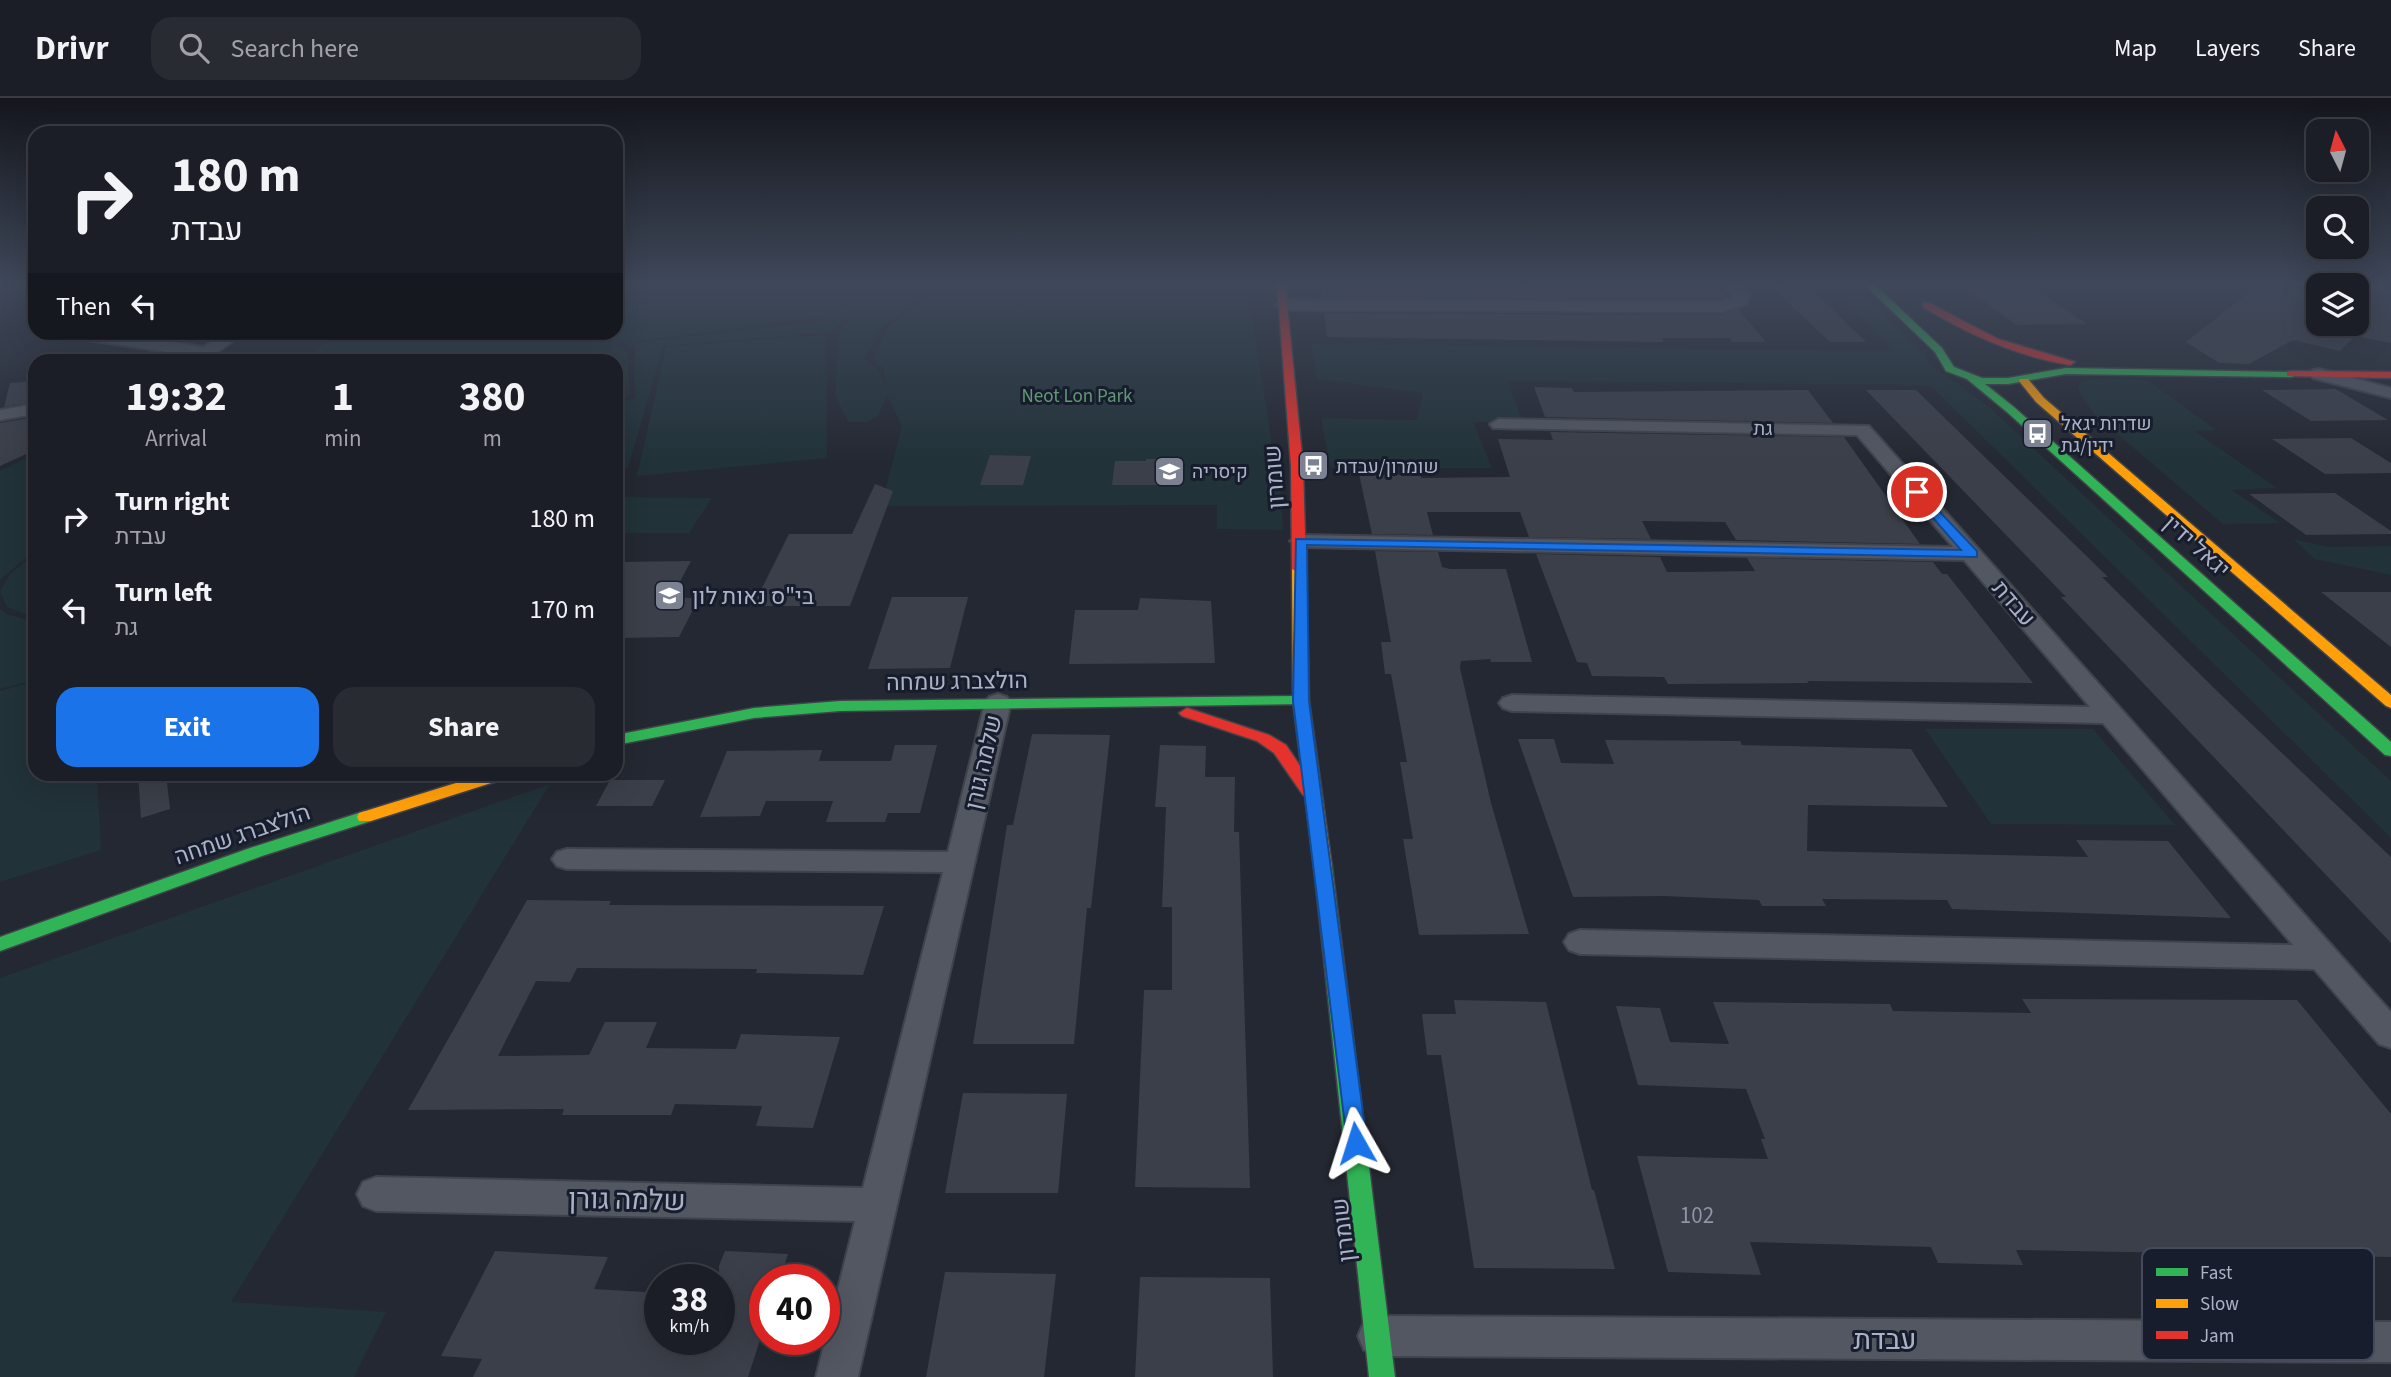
<!DOCTYPE html>
<meta charset="utf-8">
<style>
body{margin:0;font-family:"Source Sans 3",Heebo,sans-serif;background:#282b32;color:#f1f3f6;height:100vh;display:flex;flex-direction:column;font-size:26px;white-space:nowrap}
*{box-sizing:border-box;margin:0}
p{font-size:23px;color:#a0a2a7}
.icon{flex:none;width:38px;height:38px;fill:none;stroke:currentColor;stroke-width:2;stroke-linecap:round;stroke-linejoin:round}
.map{position:relative;flex:1;overflow:hidden}
.panel{position:absolute;left:28px;top:256px;width:595px;height:427px;display:flex;flex-direction:column;background:#1b1e26;border-radius:21px;box-shadow:0 7px 28px #0002,0 0 0 2px #393c43}
.panel>*{flex:none}
.guide{position:absolute;left:28px;top:28px;width:595px;height:214px;border-radius:21px;box-shadow:0 7px 28px #0002,0 0 0 2px #393c43;background:#1b1e26;color:#f1f3f6;overflow:hidden}
.needle{width:46px;rotate:354deg}
.tools{position:absolute;left:2306px;top:21px;display:grid;gap:14px}
.tools a{display:grid;place-items:center;width:63px;height:63px;border-radius:14px;background:#1b1e26;box-shadow:0 7px 28px #0002,0 0 0 2px #393c43;font-size:35px}
.speed{position:absolute;left:644px;top:1166px;display:flex;gap:14px;font-size:35px;font-weight:700;text-align:center}
.speed>*{display:grid;place-content:center;width:91px;height:91px;border-radius:50%;background:#1b1e26;box-shadow:0 7px 28px #0002,0 0 0 2px #393c43;line-height:1}
.speed small{font-size:18px;font-weight:400}
.speed .limit{border:10px solid #d22;background:#fff;color:#111}
.pin{position:absolute;display:grid;place-items:center;width:60px;height:60px;color:#fff;margin:-30px;border:4px solid #fff;border-radius:50%;box-shadow:0 2px 7px #0007}
.me{position:absolute;width:77px;margin:-38px;rotate:354deg;stroke-linejoin:round;filter:drop-shadow(0 0 5px #0008)}
.turn{display:flex;align-items:center;gap:24px;height:147px;padding:0 28px;font-size:32px}
.turn .icon{width:91px;height:91px;stroke-width:2.5}
.turn b{display:block;font-size:49px;line-height:60px}
.then{display:flex;align-items:center;height:66px;padding:0 28px;background:#0003;gap:14px;font-size:26px}
.eta{display:flex;justify-content:space-evenly;align-items:center;height:119px;text-align:center}
.eta b{font-size:42px;font-weight:700;line-height:49px}
.button{display:flex;gap:14px;margin-top:auto;padding:14px 28px}
.button a{flex:1;height:80px;border-radius:21px;background:#1a73e8;color:#fff;font-size:28px;font-weight:700;line-height:80px;text-align:center}
.button a+a{background:#282b32;color:#f1f3f6}
ul{padding:0;list-style:none}
li{display:flex;align-items:center;gap:21px;height:91px;padding:0 28px}
li div{flex:1}
li b{display:block;font-size:26px}
li em{font-style:normal}
header{display:flex;align-items:center;gap:42px;box-sizing:border-box;height:98px;padding:0 35px;background:#1b1e26;border-bottom:2px solid #393c43}
header strong{font-size:33px}
nav{display:flex;gap:38px;margin-inline-start:auto;font-size:24px}
.search{width:490px;height:63px;background:#282b32;display:flex;align-items:center;gap:18px;box-sizing:border-box;padding:0 24px;border-radius:21px;color:#a0a2a7;font-size:26px}
.map>svg:first-child{display:block}
</style>
<header>
<strong>Drivr</strong>
<div class="search"><svg class="icon" aria-label="search" viewBox="0 0 24 24"><circle cx="10" cy="10" r="6"/><path d="M15 15l6 6"/></svg>Search here</div>
<nav><a>Map</a><a>Layers</a><a>Share</a></nav>
</header>
<div class="map">
<svg width="2391" height="1279" viewBox="0 0 2391 1279">
<rect width="100%" height="100%" fill="#242832"/>
<g fill="#213238">
<polygon points="616,185 919,185 925,190 918,201 882,229 864,261 878,271 886,289 884,271 872,261 888,230 922,202 931,189 924,185 1247,185 1273,354 1278,354 1283,432 1217,431 1217,407 881,408 902,328 887,297 878,318 867,324 848,324 835,297 839,234 857,212 827,201 855,212 830,234 663,248 628,370 616,371 616,306 635,300 635,245 809,225 841,216 623,245 616,235"/>
<polygon points="1827,185 1851,185 1925,257 1929,266 1988,308 2391,683 2391,740 1930,287 1507,283 1523,324 1473,324 1492,370 1331,370 1321,320 1417,322 1423,295 1317,281 1311,246 1894,253"/>
<polygon points="336,235 613,235 627,255 630,298 616,303 616,262 306,262"/>
<polygon points="826,237 827,360 637,378 666,249"/>
<polygon points="2093,281 2147,282 2216,332 2194,333 2277,390 2232,392 2280,425 2223,426 2095,317 2077,290 2081,284"/>
<polygon points="35,356 35,452 0,482 0,373"/>
<polygon points="616,399 712,400 689,435 616,435"/>
<polygon points="2293,441 2328,449 2391,448 2391,477 2315,461"/>
<polygon points="35,456 35,520 7,509 0,494 10,476"/>
<polygon points="0,511 9,517 35,524 35,582 0,591"/>
<polygon points="35,583 35,676 97,676 101,752 0,784 0,593"/>
<polygon points="1925,631 2093,631 2175,727 1991,726"/>
<polygon points="550,686 231,1204 386,1214 354,1279 0,1279 0,880"/>
</g>
<g fill="#3b3f49">
<polygon points="1319,185 1716,185 1727,199 1721,201 1322,200"/>
<polygon points="1767,185 1805,185 1866,244 1830,244"/>
<polygon points="1959,185 2025,185 2087,226 2016,227"/>
<polygon points="2319,190 2319,226 2357,226 2357,191 2391,199 2391,245 2355,238 2340,253 2293,242 2249,266 2219,265 2186,244 2252,192"/>
<polygon points="1738,211 1766,244 1732,244 1729,240 1662,240 1664,244 1327,239 1324,215 1722,217"/>
<polygon points="35,283 35,304 4,309 10,285"/>
<polygon points="1534,289 1572,290 1574,294 1808,292 1833,325 1545,319"/>
<polygon points="2336,291 2388,322 2311,323 2262,292"/>
<polygon points="1866,292 1916,292 2108,479 2102,479 2218,594 2391,759 2391,845 2061,499 2066,499"/>
<polygon points="35,319 35,352 0,368 0,325"/>
<polygon points="1550,334 1844,339 1920,446 1736,442 1725,424 1642,423 1651,441 1529,439 1520,414 1427,414 1433,437 1372,436 1359,376 1421,377 1421,380 1510,379 1498,341 1553,342"/>
<polygon points="2351,340 2391,365 2391,375 2325,376 2272,341"/>
<polygon points="990,357 1031,358 1023,387 980,387"/>
<polygon points="1146,361 1178,361 1177,387 1112,387 1115,363 1146,363"/>
<polygon points="875,386 893,393 850,508 753,508 789,436 852,436"/>
<polygon points="2335,395 2391,433 2391,436 2306,437 2249,396"/>
<polygon points="1375,453 1438,454 1442,469 1450,471 1506,471 1532,564 1491,564 1490,561 1461,563 1460,570 1491,705 1529,836 1419,837 1403,741 1413,741 1400,664 1407,664 1391,576 1385,576 1381,544 1391,544"/>
<polygon points="1536,456 1660,459 1667,474 1687,474 1755,473 1747,460 1933,464 1942,476 1947,476 2033,585 1807,583 1809,585 1668,586 1664,579 1592,578 1587,565 1577,564"/>
<polygon points="691,463 671,500 699,500 679,539 616,540 616,464"/>
<polygon points="2321,494 2391,494 2391,549"/>
<polygon points="892,499 968,499 950,570 868,571"/>
<polygon points="1140,500 1211,503 1215,565 1069,566 1075,512 1138,512"/>
<polygon points="1032,636 1110,637 1091,810 1087,810 1074,946 973,946 1007,727 1013,727"/>
<polygon points="1518,641 1554,641 1561,665 1614,666 1605,642 1740,643 1742,647 1911,651 1948,709 1808,707 1807,753 2088,759 2076,742 2168,743 2231,820 1952,811 1947,802 1822,801 1826,808 1762,808 1759,802 1663,798 1573,799"/>
<polygon points="895,647 937,647 920,715 888,715 885,724 826,724 833,703 766,703 760,718 700,719 727,653 822,652 819,663 891,663"/>
<polygon points="1160,647 1206,648 1205,679 1235,679 1234,734 1239,734 1250,1090 1135,1089 1144,892 1172,892 1172,809 1162,809 1166,709 1155,709"/>
<polygon points="138,676 166,676 170,711 141,720"/>
<polygon points="610,682 665,682 652,708 596,708"/>
<polygon points="527,802 611,803 609,807 884,808 863,877 756,875 757,871 577,870 570,884 536,883 498,958 589,957 605,924 657,924 646,950 736,951 741,936 840,939 813,1030 756,1028 762,1008 675,1006 671,1017 562,1017 564,1011 408,1012"/>
<polygon points="2022,901 2297,902 2391,1016 2391,1159 2016,1152 2023,1167 1938,1165 1931,1149 1750,1144 1761,1177 1668,1174 1637,1058 1768,1061 1761,1041 1765,1041 1746,991 1638,987 1616,908 1660,910 1670,944 1729,946 1713,904 1890,906 1893,913 2031,915"/>
<polygon points="1454,902 1546,904 1592,1092 1594,1092 1615,1171 1474,1170 1441,957 1427,957 1422,916 1456,916"/>
<polygon points="963,995 1067,996 1058,1095 945,1095"/>
<polygon points="495,1153 608,1159 594,1191 660,1195 660,1241 719,1241 719,1168 725,1153 788,1156 780,1181 765,1181 765,1227 748,1279 473,1279 482,1261 441,1258"/>
<polygon points="945,1174 1056,1176 1044,1279 926,1279"/>
<polygon points="1140,1179 1270,1180 1273,1279 1135,1279"/>
</g>
<g fill="none" stroke-linecap="round" stroke-linejoin="round">
<defs>
<g id="street">
<polygon points="1723,185 1739,185 1750,198 1746,206 1722,214 1283,212 1275,207 1283,202 1721,204 1734,199"/>
<polygon points="2349,185 2391,189 2391,197"/>
<polygon points="61,234 104,234 204,249 226,234 245,234 207,262 189,262 192,258 69,239"/>
<polygon points="2319,271 2391,290 2391,300 2313,280 2310,276 2313,272"/>
<polygon points="35,306 35,316 0,322 0,312"/>
<polygon points="1499,321 1869,328 2391,914 2391,950 2379,946 2314,871 1580,856 1569,852 1564,844 1569,836 1580,832 2293,847 2103,625 1512,613 1503,610 1499,605 1503,600 1512,597 2090,609 1964,462 1301,449 1290,443 1301,437 1953,449 1857,337 1493,330 1490,326"/>
<polygon points="998,596 1007,599 1011,604 858,1279 816,1279 855,1123 376,1113 363,1108 357,1096 363,1084 376,1079 863,1090 943,774 567,771 557,768 552,761 557,754 567,751 948,754 985,604 989,599"/>
<polygon points="1379,1218 2391,1224 2391,1264 1379,1258 1364,1252 1358,1238 1364,1224"/>
</g>
<g id="fast">
<polygon points="1863,185 1873,185 1942,250 1954,269 1982,280 2008,280 2066,270 2295,274 2295,278 2291,279 2066,276 2008,286 1985,286 2015,310 2391,644 2391,658 2385,657 2007,314 1967,281 1946,273 1935,254"/>
<polygon points="1301,598 1309,603 1306,606 840,613 754,620 616,647 616,637 754,610 840,603"/>
<polygon points="365,713 373,719 371,723 262,758 0,853 0,839 250,750"/>
<polygon points="1323,763 1329,765 1332,769 1395,1279 1369,1279 1314,769 1317,765"/>
</g>
<g id="slow">
<polygon points="2020,281 2028,281 2044,300 2391,597 2391,610 2386,608 2036,304 2019,283"/>
<polygon points="1299,467 1306,471 1309,603 1332,769 1329,773 1317,773 1314,769 1293,603 1292,471"/>
<polygon points="485,676 509,676 507,680 371,723 359,723 357,719 359,715"/>
</g>
<g id="jam">
<polygon points="1277,185 1285,185 1303,368 1306,471 1299,475 1292,471 1291,368"/>
<path d="M 1923,205 L 1929,205 L 1998,241 L 2075,264 L 2070,267 C 2016,258 1970,237 1923,209 Z"/>
<polygon points="2291,273 2391,274 2391,280 2287,278 2287,274"/>
<polygon points="1187,610 1269,637 1286,647 1317,693 1315,697 1303,697 1274,655 1257,643 1182,618 1179,615"/>
</g>
</defs>
<use href="#street" stroke="#40434b" stroke-width="4"/>
<use href="#fast" stroke="#40434b" stroke-width="3"/>
<use href="#slow" stroke="#40434b" stroke-width="3"/>
<use href="#jam" stroke="#40434b" stroke-width="3"/>
<use href="#street" fill="#535762" fill-rule="evenodd"/>
<use href="#fast" fill="#30b455" fill-rule="evenodd"/>
<use href="#slow" fill="#ff9f0a" fill-rule="evenodd"/>
<use href="#jam" fill="#e5322d" fill-rule="evenodd"/>
</g>
<linearGradient id="sky" x2="0" y2="1"><stop stop-color="#14161c"/><stop offset="0.51" stop-color="#3f485a"/><stop offset="1" stop-color="#3f485a" stop-opacity="0"/></linearGradient>
<rect width="2391" height="365" fill="url(#sky)"/>
<polygon fill="#1a73e8" stroke="#114b97" stroke-width="2" points="1917,390 1977,453 1977,459 1307,447 1309,603 1367,1045 1364,1052 1356,1054 1348,1052 1293,603 1296,441 1961,452 1913,397 1913,391"/>
<defs>
<symbol id="bus-square" viewBox="-11 -11 22 22"><rect x="-9" y="-9" width="18" height="18" rx="4" fill="#7c8292" stroke="#171d2d"/><path d="M-5-6H5V4H4V6H2V4H-2V6H-4V4H-5ZM-3.5-4V0h7V-4ZM-3.5 1.2v1.5H-2V1.2ZM2 1.2v1.5H3.5V1.2Z" fill="#fff"/></symbol>
<symbol id="school-square" viewBox="-11 -11 22 22"><rect x="-9" y="-9" width="18" height="18" rx="4" fill="#7c8292" stroke="#171d2d"/><path d="M0-5L7-2L0 1L-7-2ZM-4 1L0 2.5L4 1V4Q0 6-4 4Z" fill="#fff"/></symbol>
</defs>
<g fill-rule="evenodd">
<use href="#bus-square" x="2020" y="318" width="35" height="35"/>
<use href="#bus-square" x="1296" y="350" width="35" height="35"/>
<use href="#school-square" x="1152" y="356" width="35" height="35"/>
<use href="#school-square" x="652" y="480" width="35" height="35"/>
</g>
<g text-anchor="middle" stroke-width="6" stroke-linejoin="round" paint-order="stroke">
<g font-size="19" fill="#619875" stroke="#171d2d">
<text x="1077" y="304">Neot Lon Park</text>
</g>
<g font-size="19" fill="#abb2c6" stroke="#171d2d" text-anchor="start">
<text x="2061" y="332">שדרות יגאל<tspan x="2061" dy="22">ידין/גת</tspan></text>
<text x="1336" y="375">שומרון/עבדת</text>
<text x="1192" y="380">קיסריה</text>
</g>
<g font-size="19" fill="#abb2c6" stroke="#171d2d">
<text transform="translate(1763 330) rotate(1)" y="7">גת</text>
</g>
<g font-size="23" fill="#abb2c6" stroke="#171d2d">
<text transform="translate(1274 379) rotate(-94)" y="8">שומרון</text>
<text transform="translate(2197 448) rotate(42)" y="8">יגאל ידין</text>
<text transform="translate(2014 505) rotate(49)" y="8">עבדת</text>
<text transform="translate(957 583) rotate(-1)" y="8">הולצברג שמחה</text>
<text transform="translate(983 664) rotate(-77)" y="8">שלמה גורן</text>
<text transform="translate(242 736) rotate(-19)" y="8">הולצברג שמחה</text>
<text transform="translate(1343 1132) rotate(-97)" y="8">שומרון</text>
</g>
<g font-size="23" fill="#abb2c6" stroke="#171d2d" text-anchor="start">
<text x="692" y="506">בי"ס נאות לון</text>
</g>
<g font-size="23" fill="#8f95a7">
<text x="1697" y="1125">102</text>
</g>
<g font-size="28" fill="#abb2c6" stroke="#171d2d">
<text transform="translate(627 1101) rotate(1)" y="10">שלמה גורן</text>
<text x="1885" y="1251">עבדת</text>
</g>
</g>
<rect x="2142" y="1150" width="232" height="112" rx="10" fill="#171d2d" stroke="#434a5b" stroke-width="2"/>
<rect x="2156" y="1170" width="32" height="8" fill="#30b455"/>
<rect x="2156" y="1201" width="32" height="9" fill="#ff9f0a"/>
<rect x="2156" y="1233" width="32" height="8" fill="#e5322d"/>
<g font-size="19" fill="#abb2c6">
<text x="2200" y="1181">Fast</text>
<text x="2200" y="1212">Slow</text>
<text x="2200" y="1244">Jam</text>
</g>
</svg>
<div class="tools">
<a><svg class="needle" viewBox="-14 -14 28 28"><path d="M0-13l5 13h-10z" fill="#e53935"/><path d="M0 13l5-13h-10z" fill="#a0a2a7"/></svg></a>
<a><svg class="icon" aria-label="search" viewBox="0 0 24 24"><circle cx="10" cy="10" r="6"/><path d="M15 15l6 6"/></svg></a>
<a><svg class="icon" aria-label="layers" viewBox="0 0 24 24"><path d="M12 4l9 5-9 5-9-5zM3 14l9 5 9-5"/></svg></a>
</div>
<div class="speed"><div>38<small>km/h</small></div><div class="limit">40</div></div>
<div class="pin" style="left:1917px;top:394px;background:#d93025"><svg class="icon" aria-label="arrive" viewBox="0 0 24 24"><path d="M6 21V4h12l-3 4 3 4H6"/></svg></div>
<svg class="me" style="left:1356px;top:1045px" viewBox="-20 -20 40 40"><path d="M0-17L14 15 0 8-14 15z" fill="#1a73e8" stroke="#fff" stroke-width="4"/></svg>
<div class="guide">
<div class="turn"><svg class="icon" aria-label="right" viewBox="0 0 24 24"><path d="M7 20v-9h11M14 6l5 5-5 5"/></svg><div><b>180 m</b>עבדת</div></div>
<div class="then">Then<svg class="icon" aria-label="left" viewBox="0 0 24 24"><path d="M17 20v-9H6M10 6l-5 5 5 5"/></svg></div>
</div>
<section class="panel">
<div class="eta">
<div><b>19:32</b><p>Arrival</p></div>
<div><b>1</b><p>min</p></div>
<div><b>380</b><p>m</p></div>
</div>
<ul>
<li><svg class="icon" aria-label="right" viewBox="0 0 24 24"><path d="M7 20v-9h11M14 6l5 5-5 5"/></svg><div><b>Turn right</b><p>עבדת</p></div><em>180 m</em></li>
<li><svg class="icon" aria-label="left" viewBox="0 0 24 24"><path d="M17 20v-9H6M10 6l-5 5 5 5"/></svg><div><b>Turn left</b><p>גת</p></div><em>170 m</em></li>
</ul>
<div class="button"><a>Exit</a><a>Share</a></div>
</section>
</div>
